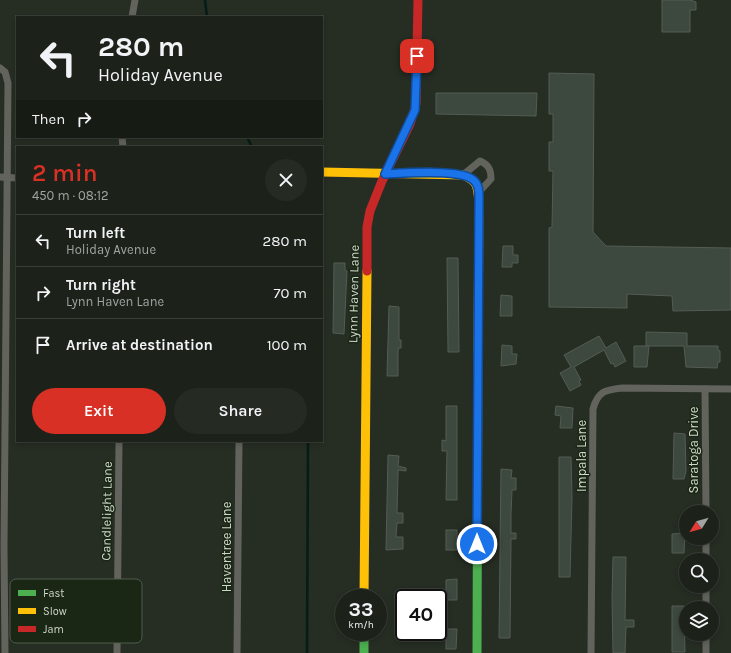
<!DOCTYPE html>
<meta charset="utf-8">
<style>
body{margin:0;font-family:Karla,sans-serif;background:#252a23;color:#f1f3f6;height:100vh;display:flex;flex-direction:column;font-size:15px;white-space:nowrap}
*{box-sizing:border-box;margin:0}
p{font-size:13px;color:#a0a4a2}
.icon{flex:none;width:22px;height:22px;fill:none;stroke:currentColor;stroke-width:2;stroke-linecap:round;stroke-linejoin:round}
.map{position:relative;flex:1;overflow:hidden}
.drawer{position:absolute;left:16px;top:146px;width:307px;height:296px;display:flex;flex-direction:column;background:#1c221a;border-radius:0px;box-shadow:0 2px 6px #0003,0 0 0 1px #3a3f39}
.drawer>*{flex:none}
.guide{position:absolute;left:16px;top:16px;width:307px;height:122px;border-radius:0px;box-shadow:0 2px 6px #0003,0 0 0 1px #3a3f39;background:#1c221a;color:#f1f3f6;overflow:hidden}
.needle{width:26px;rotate:233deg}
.controls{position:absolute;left:679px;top:505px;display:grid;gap:8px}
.controls a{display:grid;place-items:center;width:40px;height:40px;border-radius:50%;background:#1c221a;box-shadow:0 2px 6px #0003,0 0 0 1px #3a3f39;font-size:20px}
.speed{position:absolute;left:335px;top:589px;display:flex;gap:8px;font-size:20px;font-weight:700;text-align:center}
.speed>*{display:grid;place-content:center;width:52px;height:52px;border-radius:50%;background:#1c221a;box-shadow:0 2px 6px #0003,0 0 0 1px #3a3f39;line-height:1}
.speed small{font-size:10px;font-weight:400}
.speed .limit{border:2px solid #111;border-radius:6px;background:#fff;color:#111}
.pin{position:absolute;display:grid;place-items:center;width:34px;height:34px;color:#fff;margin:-17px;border-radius:8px;box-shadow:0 2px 6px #0006}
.me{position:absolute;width:44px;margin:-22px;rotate:0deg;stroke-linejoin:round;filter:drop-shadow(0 0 3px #0008)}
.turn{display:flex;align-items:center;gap:14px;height:84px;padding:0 16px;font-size:18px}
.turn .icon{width:52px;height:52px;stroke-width:2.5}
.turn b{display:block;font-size:28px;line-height:34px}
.then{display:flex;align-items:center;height:38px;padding:0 16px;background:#0003;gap:8px;font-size:15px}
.round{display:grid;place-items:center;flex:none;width:42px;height:42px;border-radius:21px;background:#252a23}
.head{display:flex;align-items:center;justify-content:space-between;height:68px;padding:0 16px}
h1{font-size:24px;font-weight:600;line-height:30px;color:#d93025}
.cta{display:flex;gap:8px;margin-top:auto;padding:8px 16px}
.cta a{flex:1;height:46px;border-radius:24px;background:#d93025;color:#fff;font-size:16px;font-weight:600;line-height:46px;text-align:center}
.cta a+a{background:#252a23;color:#f1f3f6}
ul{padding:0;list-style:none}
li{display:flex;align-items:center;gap:12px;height:52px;padding:0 16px;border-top:1px solid #3a3f39}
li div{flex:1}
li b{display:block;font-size:15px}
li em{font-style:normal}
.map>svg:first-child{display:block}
</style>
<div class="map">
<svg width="731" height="653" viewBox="0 0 731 653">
<rect width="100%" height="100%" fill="#262d23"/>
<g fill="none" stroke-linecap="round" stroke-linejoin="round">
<g stroke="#031d19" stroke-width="2.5">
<polyline points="205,0 207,17"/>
<polyline points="247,137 252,147"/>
<polyline points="307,653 308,441"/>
</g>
</g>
<g fill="#3d483f" stroke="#545c54">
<polygon points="662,0 690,0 696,2 696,10 690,10 690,32 662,32"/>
<polygon points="549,73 594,74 593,232 606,246 731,248 731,310 673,311 672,296 627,294 627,308 549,307 549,228 552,227 553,171 549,171 549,142 553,142 553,114 549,114"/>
<polygon points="436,93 537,93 536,116 436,114"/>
<polygon points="503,246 513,246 513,255 518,255 518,263 512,263 512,267 502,267"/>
<polygon points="447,258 458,258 459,352 448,352"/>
<polygon points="334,263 345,263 345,270 347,271 344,334 333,333"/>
<polygon points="501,295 512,296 512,316 500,316"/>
<polygon points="389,306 399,307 399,340 401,340 401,348 399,348 398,351 398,376 387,376"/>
<polygon points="646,332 687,333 687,346 718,346 718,350 720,351 720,362 718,362 717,368 686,367 684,346 646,346"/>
<polygon points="599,336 606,348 616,342 626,361 615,367 613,363 611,364 604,350 574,367 581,380 579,381 581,385 570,391 560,373 571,367 564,355"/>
<polygon points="502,345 512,346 512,354 517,354 516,364 501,366"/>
<polygon points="634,346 649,346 647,367 634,367"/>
<polygon points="446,406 457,406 457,500 446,500 447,451 442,451 442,440 446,441"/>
<polygon points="556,406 573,408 572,428 560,428 561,416 555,415"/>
<polygon points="674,433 685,434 686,471 684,479 673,479"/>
<polygon points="388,455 399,456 398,466 406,468 406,471 398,470 398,475 397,513 403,513 403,523 397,523 396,537 403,537 403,549 386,550"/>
<polygon points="559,457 571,457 572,498 570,577 559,577"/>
<polygon points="501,469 512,470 511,478 516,478 516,490 512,490 511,514 511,533 516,533 516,539 511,539 510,638 499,638"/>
<rect x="446" y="530" width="11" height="20"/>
<polygon points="685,533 684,553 672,553 672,534"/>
<polygon points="613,557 626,557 625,620 634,620 634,627 626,627 625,653 613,653 612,597"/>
<polygon points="457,579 457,600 446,600 446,580"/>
<polygon points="672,606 684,606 685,652 672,652"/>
<polygon points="446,629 457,629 456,649 446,649"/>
</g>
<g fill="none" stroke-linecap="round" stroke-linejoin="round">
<g stroke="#62635d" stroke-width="7">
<polyline points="132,17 135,0"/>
<polyline points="0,68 5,72 8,83 4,547 5,653"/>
<polyline points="122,137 123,147"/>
<path d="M 463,175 L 480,161 C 489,165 491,170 491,179 L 479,192"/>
<polyline points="0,177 17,178"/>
<polyline points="705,389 706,512"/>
<polyline points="706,538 706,560"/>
<polyline points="706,586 706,608"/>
<polyline points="706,634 706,653"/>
<polyline points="117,653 119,441"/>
<polyline points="237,653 239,441"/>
<path d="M 591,653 L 593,409 C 598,391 605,390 622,388 L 731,389"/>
</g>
<g stroke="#4caf50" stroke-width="9">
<polyline points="364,632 364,653"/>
<polyline points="477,653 478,350"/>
</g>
<g stroke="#ffc107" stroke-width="9">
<path d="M 322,172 L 463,175 C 478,182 477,185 479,201 L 478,350"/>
<polyline points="364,598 367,271"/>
</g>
<polyline stroke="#c62828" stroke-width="9" points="367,271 367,227 370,211 382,181 410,124 416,104 418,0"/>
</g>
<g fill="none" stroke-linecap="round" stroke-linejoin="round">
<defs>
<path id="route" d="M 417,56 L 415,110 L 385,174 C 403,173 459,169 472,179 C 480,184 479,194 479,202 L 477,544"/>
</defs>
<use href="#route" stroke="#114b97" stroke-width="10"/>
<use href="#route" stroke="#1a73e8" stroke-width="7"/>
</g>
<g text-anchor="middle" stroke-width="3" stroke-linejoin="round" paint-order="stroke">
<g font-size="13" fill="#ced7cb" stroke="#1b2715">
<text transform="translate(353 294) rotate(-89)" y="5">Lynn Haven Lane</text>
<text transform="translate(693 450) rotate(-90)" y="5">Saratoga Drive</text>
<text transform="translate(581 456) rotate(-90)" y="5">Impala Lane</text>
<text transform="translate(106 511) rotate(-89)" y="5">Candlelight Lane</text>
<text transform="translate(226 547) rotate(-90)" y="5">Haventree Lane</text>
</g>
</g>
<rect x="10" y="579" width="132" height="64" rx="6" fill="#1b2715" stroke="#515c4c" stroke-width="1"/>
<rect x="18" y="590" width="18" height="6" fill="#4caf50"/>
<rect x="18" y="608" width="18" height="6" fill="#ffc107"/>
<rect x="18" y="626" width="18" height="6" fill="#c62828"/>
<g font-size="11" fill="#ced7cb">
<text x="43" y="597">Fast</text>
<text x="43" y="615">Slow</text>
<text x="43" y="633">Jam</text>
</g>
</svg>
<div class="controls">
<a><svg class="needle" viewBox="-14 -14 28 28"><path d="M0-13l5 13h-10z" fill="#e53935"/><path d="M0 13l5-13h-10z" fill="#a0a4a2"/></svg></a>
<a><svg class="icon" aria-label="search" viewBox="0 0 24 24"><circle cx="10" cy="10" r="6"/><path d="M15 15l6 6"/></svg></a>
<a><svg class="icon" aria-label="layers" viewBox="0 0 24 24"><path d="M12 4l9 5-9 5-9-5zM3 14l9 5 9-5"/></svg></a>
</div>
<div class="speed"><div>33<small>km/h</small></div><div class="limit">40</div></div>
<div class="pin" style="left:417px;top:56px;background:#d93025"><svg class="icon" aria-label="arrive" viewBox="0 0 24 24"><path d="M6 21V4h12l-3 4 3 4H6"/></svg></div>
<svg class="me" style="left:477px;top:544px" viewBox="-20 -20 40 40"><circle r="17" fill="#1a73e8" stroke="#fff" stroke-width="3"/><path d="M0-11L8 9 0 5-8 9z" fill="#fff"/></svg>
<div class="guide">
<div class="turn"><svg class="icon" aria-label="left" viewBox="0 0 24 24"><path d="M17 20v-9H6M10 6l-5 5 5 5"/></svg><div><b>280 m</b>Holiday Avenue</div></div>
<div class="then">Then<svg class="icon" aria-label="right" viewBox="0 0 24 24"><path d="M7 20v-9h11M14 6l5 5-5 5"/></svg></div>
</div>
<section class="drawer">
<div class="head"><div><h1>2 min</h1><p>450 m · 08:12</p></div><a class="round"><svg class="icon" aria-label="close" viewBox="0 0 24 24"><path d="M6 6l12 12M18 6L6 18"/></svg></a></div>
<ul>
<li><svg class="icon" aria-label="left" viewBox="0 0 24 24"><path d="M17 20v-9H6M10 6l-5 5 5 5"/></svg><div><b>Turn left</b><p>Holiday Avenue</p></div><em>280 m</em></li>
<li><svg class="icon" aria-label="right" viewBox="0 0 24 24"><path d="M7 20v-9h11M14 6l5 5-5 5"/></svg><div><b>Turn right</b><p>Lynn Haven Lane</p></div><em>70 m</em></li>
<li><svg class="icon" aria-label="arrive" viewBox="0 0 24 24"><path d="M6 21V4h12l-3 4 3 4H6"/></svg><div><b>Arrive at destination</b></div><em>100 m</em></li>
</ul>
<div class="cta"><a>Exit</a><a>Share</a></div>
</section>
</div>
